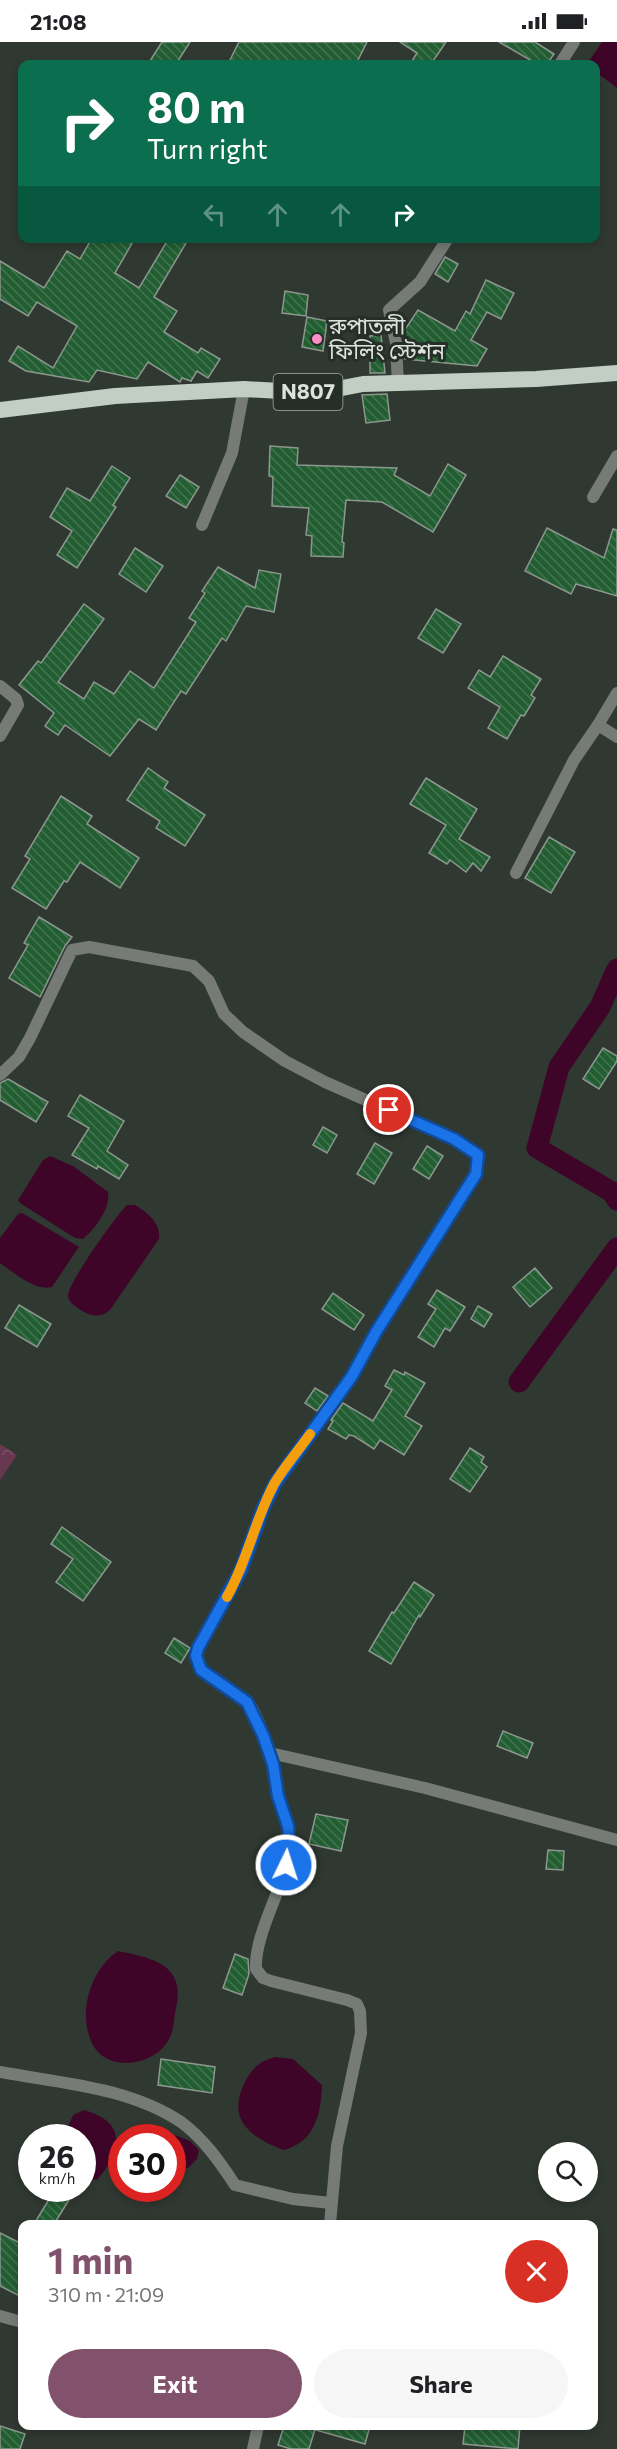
<!DOCTYPE html>
<meta charset="utf-8">
<style>
body{margin:0;font-family:Commissioner,"Noto Sans Bengali",sans-serif;background:#f6f6f6;color:#202124;height:100vh;display:flex;flex-direction:column;font-size:22px;white-space:nowrap}
*{box-sizing:border-box;margin:0}
p{font-size:20px;color:#757577}
.icon{flex:none;width:33px;height:33px;fill:none;stroke:currentColor;stroke-width:2;stroke-linecap:round;stroke-linejoin:round}
.map{position:relative;flex:1;overflow:hidden}
.details{position:absolute;left:18px;top:2178px;width:580px;height:210px;display:flex;flex-direction:column;background:#fff;border-radius:12px;box-shadow:0 3px 9px #0003}
.details>*{flex:none}
.top-card{position:absolute;left:18px;top:18px;width:582px;height:183px;border-radius:12px;box-shadow:0 3px 9px #0003;background:#0b6e4f;color:#fff;overflow:hidden}
.controls{position:absolute;left:538px;top:2100px;display:grid;gap:12px}
.controls a{display:grid;place-items:center;width:60px;height:60px;border-radius:50%;background:#fff;box-shadow:0 3px 9px #0003;font-size:30px}
.speed{position:absolute;left:18px;top:2082px;display:flex;gap:12px;font-size:30px;font-weight:700;text-align:center}
.speed>*{display:grid;place-content:center;width:78px;height:78px;border-radius:50%;background:#fff;box-shadow:0 3px 9px #0003;line-height:1}
.speed small{font-size:15px;font-weight:400}
.speed .limit{border:9px solid #d22;background:#fff;color:#111}
.pin{position:absolute;display:grid;place-items:center;width:51px;height:51px;color:#fff;margin:-26px;border:3px solid #fff;border-radius:50%;box-shadow:0 2px 6px #0007}
.me{position:absolute;width:66px;margin:-33px;rotate:4deg;stroke-linejoin:round;filter:drop-shadow(0 0 4px #0008)}
.turn{display:flex;align-items:center;gap:21px;height:126px;padding:0 30px;font-size:27px}
.turn .icon{width:78px;height:78px;stroke-width:2.5}
.turn b{display:block;font-size:42px;line-height:51px}
.lanes{display:flex;align-items:center;height:57px;padding:0 30px;background:#0003;justify-content:center;gap:30px;direction:ltr}
.lanes .off{opacity:.35}
.round{display:grid;place-items:center;flex:none;width:63px;height:63px;border-radius:32px;background:#f6f6f6}
.headline{display:flex;align-items:center;justify-content:space-between;height:102px;padding:0 30px}
h1{font-size:36px;font-weight:700;line-height:45px;color:#82526d}
.action{display:flex;gap:12px;margin-top:auto;padding:12px 30px}
.action a{flex:1;height:69px;border-radius:36px;background:#82526d;color:#fff;font-size:24px;font-weight:700;line-height:69px;text-align:center}
.action a+a{background:#f6f6f6;color:#202124}
.status{display:flex;justify-content:space-between;align-items:center;height:42px;padding:0 30px;background:#fff;direction:ltr}
.status svg{height:16px;fill:currentColor}
.map>svg:first-child{display:block}
</style>
<div class="status"><b>21:08</b><svg viewBox="0 0 49 12"><path d="M0 12V9h3v3zM5 12V6h3v6zM10 12V3h3v9zM15 12V0h3v12zM26 1h20v11H26zM47 4h2v5h-2z"/></svg></div>
<div class="map">
<svg width="617" height="2407" viewBox="0 0 617 2407">
<defs>
<pattern id="forest-crowns" width="20" height="18" patternUnits="userSpaceOnUse" patternTransform="scale(1.5)"><rect width="20" height="18" fill="#683851"/><path d="M2 6a3 3 0 1 1 6 0M12 15a3 3 0 1 1 6 0" fill="none" stroke="#7d546a"/></pattern>
<pattern id="building-back-hatch" width="6" height="6" patternUnits="userSpaceOnUse" patternTransform="scale(1.5)"><rect width="6" height="6" fill="#235e33"/><path d="M-1 5l2 2M0 0l6 6M5-1l2 2" fill="none" stroke="#427550"/></pattern>
</defs>
<rect width="100%" height="100%" fill="#303931"/>
<polygon fill="url(#forest-crowns)" points="0,1402 17,1413 0,1438"/>
<g fill="#3e0528">
<polygon points="602,0 617,0 617,46 596,30 596,22 587,22"/>
<path d="M 50,1114 L 73,1124 L 108,1150 C 111,1166 95,1187 83,1197 L 75,1196 L 20,1161 L 18,1158 L 43,1118 Z"/>
<path d="M 127,1163 L 135,1163 C 147,1170 161,1181 159,1197 L 110,1268 C 102,1275 93,1275 84,1270 C 78,1266 69,1262 68,1254 C 66,1244 117,1172 127,1163 Z"/>
<path d="M 22,1171 L 79,1205 L 52,1245 C 36,1250 13,1230 0,1221 L 0,1196 L 18,1172 Z"/>
<path d="M 118,1909 C 152,1916 186,1922 176,1966 C 174,1975 174,1989 169,1997 C 157,2021 117,2030 98,2010 C 88,1999 85,1981 86,1967 C 88,1944 100,1921 118,1909 Z"/>
<path d="M 276,2015 L 293,2017 L 322,2043 C 321,2071 315,2101 283,2108 C 250,2095 226,2078 245,2040 C 252,2026 261,2018 276,2015 Z"/>
<path d="M 84,2068 C 127,2080 122,2108 98,2137 L 83,2139 L 82,2096 L 64,2095 L 73,2073 Z"/>
<polygon points="167,2090 190,2099 199,2108 197,2117 188,2126 173,2126 172,2096 155,2095"/>
</g>
<g fill="none" stroke-linecap="round" stroke-linejoin="round">
<g stroke="#3e0528" stroke-width="21">
<polyline points="617,927 600,965 559,1025 537,1106 612,1150 617,1158"/>
<polyline points="519,1340 617,1206"/>
</g>
</g>
<g fill="url(#building-back-hatch)" stroke="#8c978e" stroke-width="1.5">
<polygon points="162,0 190,0 176,22 148,22"/>
<polygon points="239,0 367,0 356,22 228,22"/>
<polygon points="400,0 446,0 431,22 410,22 417,11"/>
<polygon points="499,0 535,0 554,12 547,22 537,22"/>
<polygon points="92,196 135,196 115,231 139,246 169,196 189,196 154,255 177,269 164,290 198,311 201,306 220,317 208,336 197,329 191,339 182,336 180,340 148,320 137,337 97,328 89,340 26,329 9,319 18,304 53,326 77,284 37,260 28,274 0,257 0,219 44,246 67,209 80,217"/>
<polygon points="445,215 458,222 448,240 435,232"/>
<polygon points="486,238 514,251 501,277 487,270 471,298 487,307 477,324 405,317 403,295 406,286 418,268 455,289 466,269 470,272"/>
<polygon points="285,249 308,253 306,274 282,271"/>
<polygon points="307,275 327,279 323,309 302,305"/>
<polygon points="381,293 385,331 370,331 370,294"/>
<polygon points="387,352 390,378 366,381 362,353"/>
<polygon points="270,404 298,406 297,423 397,426 394,433 430,454 448,422 466,433 433,490 382,460 346,458 342,500 344,501 343,515 311,514 312,494 306,493 309,466 272,464 273,435 269,434"/>
<polygon points="112,424 130,436 113,463 116,465 77,526 57,513 72,489 50,475 67,446 90,459"/>
<polygon points="180,433 199,445 186,466 166,454"/>
<polygon points="547,486 604,516 613,487 617,488 617,554 576,542 571,552 525,529"/>
<polygon points="135,506 163,524 146,550 119,532"/>
<polygon points="218,525 255,546 259,528 281,532 274,570 246,564 226,599 222,596 186,652 181,649 156,688 139,677 110,714 65,683 58,693 45,684 54,671 19,643 38,619 41,621 84,562 104,577 58,640 84,657 94,640 114,652 130,629 154,646 196,580 189,576 205,551 202,549"/>
<polygon points="436,567 461,582 443,611 418,596"/>
<polygon points="503,614 541,637 531,653 535,656 524,674 521,673 507,697 488,686 500,665 468,646 479,628 490,635"/>
<polygon points="148,726 168,740 164,746 205,773 185,804 156,786 160,779 127,758"/>
<polygon points="426,736 477,767 459,797 490,815 481,829 473,821 466,830 450,818 447,822 429,811 446,783 410,762"/>
<polygon points="61,754 92,774 87,782 139,816 120,846 80,820 67,840 64,839 46,867 12,846 30,817 25,814"/>
<polygon points="549,795 575,810 551,851 525,836"/>
<polygon points="39,875 72,895 65,904 40,955 9,936 28,903 24,901"/>
<polygon points="603,1006 617,1014 617,1019 599,1047 583,1037"/>
<polygon points="8,1037 48,1060 36,1080 0,1058 0,1041"/>
<polygon points="80,1053 124,1079 107,1109 128,1123 119,1137 98,1124 97,1127 72,1113 89,1086 68,1074"/>
<polygon points="323,1085 337,1093 327,1111 313,1103"/>
<polygon points="375,1101 392,1111 374,1142 357,1132"/>
<polygon points="427,1104 443,1114 429,1137 413,1127"/>
<polygon points="535,1226 552,1246 530,1265 513,1245"/>
<polygon points="437,1248 465,1265 450,1289 445,1286 434,1305 418,1295 436,1267 428,1262"/>
<polygon points="333,1251 364,1273 354,1288 322,1267"/>
<polygon points="19,1263 51,1282 37,1305 5,1286"/>
<polygon points="478,1264 492,1272 484,1285 471,1277"/>
<polygon points="394,1328 404,1333 405,1330 425,1341 405,1374 422,1384 404,1413 380,1398 374,1407 354,1394 349,1393 346,1397 328,1387 333,1379 331,1378 343,1361 373,1379 392,1348 385,1344"/>
<polygon points="315,1346 328,1354 317,1369 305,1361"/>
<polygon points="470,1406 484,1415 481,1420 487,1425 470,1450 450,1437"/>
<polygon points="62,1485 111,1520 83,1559 56,1540 73,1517 51,1502"/>
<polygon points="414,1540 434,1553 420,1575 419,1573 391,1622 369,1609 392,1570 394,1571"/>
<polygon points="174,1596 190,1606 181,1621 165,1611"/>
<polygon points="503,1689 533,1701 527,1716 497,1704"/>
<polygon points="316,1772 348,1778 341,1809 309,1802"/>
<polygon points="548,1808 564,1809 563,1828 546,1827"/>
<polygon points="235,1912 248,1917 249,1932 242,1953 223,1946"/>
<polygon points="161,2017 215,2025 212,2051 158,2043"/>
<polygon points="54,2149 69,2158 54,2182 34,2182"/>
<polygon points="0,2191 22,2202 22,2255 0,2244"/>
<polygon points="0,2384 25,2392 20,2407 0,2407"/>
<polygon points="284,2384 316,2384 309,2407 291,2407 278,2403"/>
<polygon points="317,2384 370,2384 365,2402 316,2388"/>
<polygon points="465,2384 520,2384 518,2407 463,2402"/>
</g>
<g fill="none" stroke-linecap="round" stroke-linejoin="round">
<g stroke="#777b77" stroke-width="12">
<polyline points="560,22 574,0"/>
<polyline points="398,343 396,301 389,268 420,240 448,196"/>
<polyline points="593,455 617,414"/>
<polyline points="202,483 232,411 244,347"/>
<polyline points="0,644 16,657 18,663 0,694"/>
<polyline points="617,651 598,683 617,695"/>
<polyline points="516,831 574,718 598,683"/>
<path d="M 0,1033 L 19,1015 L 30,996 L 72,908 L 89,905 L 193,924 L 209,939 L 224,972 L 243,990 L 285,1019 L 325,1040 L 454,1097 L 479,1113 L 476,1132 L 376,1290 L 352,1334 L 276,1440 L 264,1464 L 241,1528 L 198,1606 C 190,1639 232,1642 249,1662 C 257,1672 270,1709 273,1722 C 276,1732 276,1743 278,1754 C 283,1773 293,1792 289,1812 C 283,1847 254,1893 256,1927 L 263,1936 L 271,1939 L 347,1958 L 357,1962 L 360,1969 L 361,1991 L 337,2104 L 330,2182"/>
<polyline points="270,1711 425,1746 617,1798"/>
<path d="M 0,2030 C 60,2041 129,2045 181,2080 C 203,2096 220,2120 235,2143 L 293,2157 L 331,2161"/>
<polyline points="0,2274 22,2280"/>
<polyline points="253,2407 258,2384"/>
</g>
<polyline stroke="#c2cec4" stroke-width="16" points="0,368 115,354 244,347 316,351 363,342 536,337 617,331"/>
</g>
<g fill="none" stroke-linecap="round" stroke-linejoin="round">
<defs>
<polyline id="route" points="286,1823 290,1810 288,1784 278,1754 273,1722 263,1693 247,1660 201,1628 196,1614 198,1606 241,1528 264,1464 276,1440 352,1334 376,1290 476,1132 478,1113 454,1097 389,1068"/>
</defs>
<use href="#route" stroke="#114b97" stroke-width="15"/>
<use href="#route" stroke="#1a73e8" stroke-width="10"/>
<path stroke="#f59e0b" stroke-width="10" d="M 227,1555 C 247,1519 255,1478 274,1442 C 284,1425 299,1408 310,1392"/>
</g>
<circle fill="#fa8fc7" stroke="#262f27" stroke-width="2" cx="317" cy="297" r="6"/>
<g text-anchor="middle" stroke-width="6" stroke-linejoin="round" paint-order="stroke">
<rect fill="#262f27" stroke="#a5aca6" stroke-width="1.5" x="273.5" y="332" width="69" height="36" rx="4.5"/>
<g font-size="21" font-weight="bold" fill="#dce2dd">
<text x="308" y="357">N807</text>
</g>
<g font-size="22" fill="#dce2dd" stroke="#262f27" text-anchor="start">
<text x="329" y="292">রুপাতলী<tspan x="329" dy="25">ফিলিং স্টেশন</tspan></text>
</g>
</g>
</svg>
<div class="controls">
<a><svg class="icon" aria-label="search" viewBox="0 0 24 24"><circle cx="10" cy="10" r="6"/><path d="M15 15l6 6"/></svg></a>
</div>
<div class="speed"><div>26<small>km/h</small></div><div class="limit">30</div></div>
<div class="pin" style="left:389px;top:1068px;background:#d93025"><svg class="icon" aria-label="arrive" viewBox="0 0 24 24"><path d="M6 21V4h12l-3 4 3 4H6"/></svg></div>
<svg class="me" style="left:286px;top:1823px" viewBox="-20 -20 40 40"><circle r="17" fill="#1a73e8" stroke="#fff" stroke-width="3"/><path d="M0-11L8 9 0 5-8 9z" fill="#fff"/></svg>
<div class="top-card">
<div class="turn"><svg class="icon" aria-label="right" viewBox="0 0 24 24"><path d="M7 20v-9h11M14 6l5 5-5 5"/></svg><div><b>80 m</b>Turn right</div></div>
<div class="lanes"><svg class="icon off" aria-label="left" viewBox="0 0 24 24"><path d="M17 20v-9H6M10 6l-5 5 5 5"/></svg><svg class="icon off" aria-label="ahead" viewBox="0 0 24 24"><path d="M12 20V5M6 11l6-6 6 6"/></svg><svg class="icon off" aria-label="ahead" viewBox="0 0 24 24"><path d="M12 20V5M6 11l6-6 6 6"/></svg><svg class="icon" aria-label="right" viewBox="0 0 24 24"><path d="M7 20v-9h11M14 6l5 5-5 5"/></svg></div>
</div>
<section class="details">
<div class="headline"><div><h1>1 min</h1><p>310 m · 21:09</p></div><a class="round" style="background:#d93025;color:#fff"><svg class="icon" aria-label="close" viewBox="0 0 24 24"><path d="M6 6l12 12M18 6L6 18"/></svg></a></div>
<div class="action"><a>Exit</a><a>Share</a></div>
</section>
</div>
